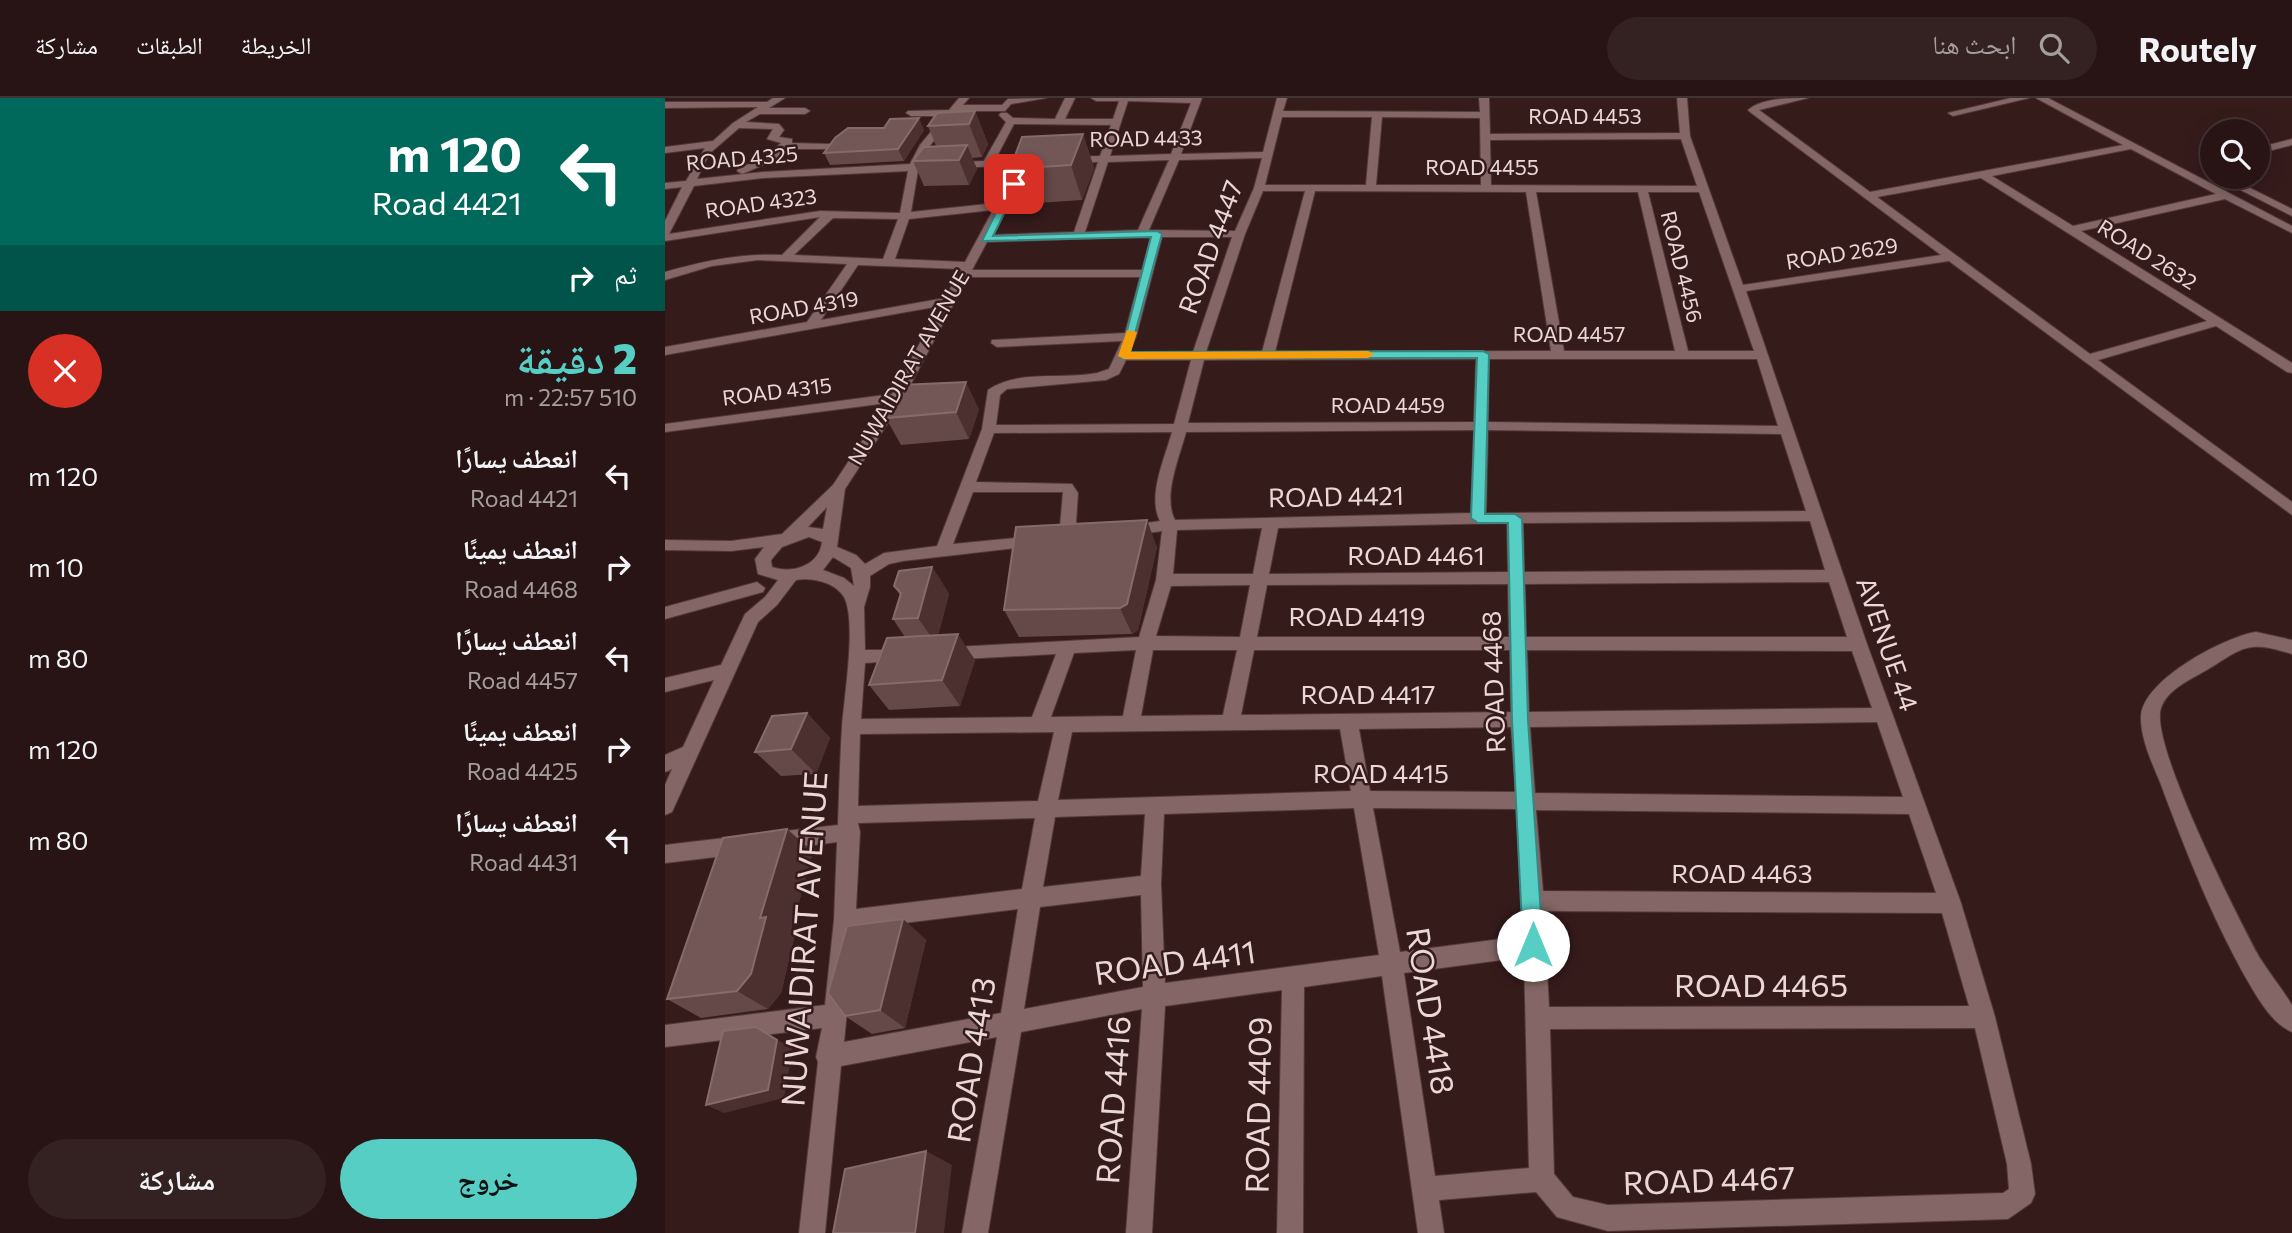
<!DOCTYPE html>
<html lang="ar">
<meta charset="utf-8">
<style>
body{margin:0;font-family:Commissioner,"Noto Naskh Arabic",sans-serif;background:#342122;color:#f1f3f6;direction:rtl;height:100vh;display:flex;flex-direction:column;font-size:26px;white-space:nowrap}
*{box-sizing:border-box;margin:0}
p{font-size:23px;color:#a59ea0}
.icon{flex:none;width:38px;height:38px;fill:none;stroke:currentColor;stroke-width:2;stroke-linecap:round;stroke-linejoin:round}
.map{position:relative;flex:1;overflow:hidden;direction:ltr}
.side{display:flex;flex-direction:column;background:#281414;width:665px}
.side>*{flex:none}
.banner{background:#00695c;color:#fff;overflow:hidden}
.tools{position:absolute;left:1535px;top:21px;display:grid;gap:14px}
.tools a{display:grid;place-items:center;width:70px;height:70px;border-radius:50%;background:#281414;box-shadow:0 4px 18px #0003,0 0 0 2px #443334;font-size:35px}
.pin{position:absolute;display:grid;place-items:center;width:60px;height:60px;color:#fff;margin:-30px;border-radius:14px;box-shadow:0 4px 10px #0006}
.me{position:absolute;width:77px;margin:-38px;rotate:0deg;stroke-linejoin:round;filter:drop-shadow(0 0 5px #0008)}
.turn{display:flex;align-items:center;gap:24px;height:147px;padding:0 28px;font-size:32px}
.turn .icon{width:91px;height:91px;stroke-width:2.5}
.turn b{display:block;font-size:49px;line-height:60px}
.then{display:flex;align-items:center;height:66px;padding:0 28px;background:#0003;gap:14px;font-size:26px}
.round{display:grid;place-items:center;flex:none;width:74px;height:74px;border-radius:37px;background:#342122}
.head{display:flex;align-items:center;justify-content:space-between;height:119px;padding:0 28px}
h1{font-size:42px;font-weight:800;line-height:52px;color:#56cec4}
.cta{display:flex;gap:14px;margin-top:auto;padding:14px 28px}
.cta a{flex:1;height:80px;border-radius:42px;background:#56cec4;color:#111;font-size:28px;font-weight:800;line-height:80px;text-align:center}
.cta a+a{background:#342122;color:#f1f3f6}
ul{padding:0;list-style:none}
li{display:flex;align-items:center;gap:21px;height:91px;padding:0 28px}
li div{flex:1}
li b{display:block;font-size:26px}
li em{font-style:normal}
header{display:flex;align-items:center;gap:42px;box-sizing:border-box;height:98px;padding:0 35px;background:#281414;border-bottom:2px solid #443334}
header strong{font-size:33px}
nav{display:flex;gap:38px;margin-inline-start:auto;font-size:24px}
.search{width:490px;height:63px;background:#342122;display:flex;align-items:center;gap:18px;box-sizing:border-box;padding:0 24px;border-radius:38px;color:#a59ea0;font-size:26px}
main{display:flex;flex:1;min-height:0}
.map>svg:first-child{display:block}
</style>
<header>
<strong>Routely</strong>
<div class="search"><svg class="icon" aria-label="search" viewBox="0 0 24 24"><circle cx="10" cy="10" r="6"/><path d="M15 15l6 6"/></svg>ابحث هنا</div>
<nav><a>الخريطة</a><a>الطبقات</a><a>مشاركة</a></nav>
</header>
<main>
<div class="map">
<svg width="1627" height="1135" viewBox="0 0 1627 1135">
<rect width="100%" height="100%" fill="#361b1b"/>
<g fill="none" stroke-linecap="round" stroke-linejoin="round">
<defs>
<g id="minor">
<path d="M 108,0 L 120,0 L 104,10 L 140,10 L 145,13 L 140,16 L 95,16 L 81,24 L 114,26 L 119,32 L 114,39 L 127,41 L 127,45 L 165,46 L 170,49 L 168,51 L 121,51 L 110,62 L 77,76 L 72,73 L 73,71 L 102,58 L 116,45 L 102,41 L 108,31 L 74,30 L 44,56 L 32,81 L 98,74 L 245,66 L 255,47 L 279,18 L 246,18 L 241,15 L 243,13 L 284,12 L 294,0 L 304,0 L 298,7 L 337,7 L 343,1 L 381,0 L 346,6 L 340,13 L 293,13 L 263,50 L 255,66 L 319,63 L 341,24 L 334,17 L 336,15 L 342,15 L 348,20 L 390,21 L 400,0 L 410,0 L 400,21 L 448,21 L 454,3 L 431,3 L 426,0 L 537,0 L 516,56 L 598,54 L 612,0 L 622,0 L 618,13 L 815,14 L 814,0 L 824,0 L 825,36 L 1015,35 L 1012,0 L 1022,0 L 1025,38 L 1078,187 L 1276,157 L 1085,14 L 1083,12 C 1097,0 1124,0 1143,0 L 1094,12 L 1205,94 L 1458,47 L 1371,0 L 1383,0 L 1627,128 L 1627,135 L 1560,101 L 1416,133 L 1627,265 L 1627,275 L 1622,274 L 1551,228 L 1433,262 L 1627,404 L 1627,417 L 1284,163 L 1081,193 L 1202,546 L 1296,805 L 1330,919 L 1366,1066 L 1370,1096 L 1366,1105 L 1343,1121 L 943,1133 L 892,1119 L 871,1094 L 774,1102 L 779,1135 L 753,1135 L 717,878 L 639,889 L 638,1135 L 612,1135 L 617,892 L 500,908 L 487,1135 L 461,1135 L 477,911 L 356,934 L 323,1135 L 297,1135 L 332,939 L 176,968 L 160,1135 L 134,1135 L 153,964 L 151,959 L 157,930 L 0,949 L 0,927 L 160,907 L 169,822 L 172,744 L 111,752 L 104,749 L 101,743 L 104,737 L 111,734 L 173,727 C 174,694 175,661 177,629 C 179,600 192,523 179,499 C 170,484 147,479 131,482 L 112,507 L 93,524 L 7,714 L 0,717 L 0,687 L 7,671 L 0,674 L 0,657 L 18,649 L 49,582 L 0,594 L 0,580 L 56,567 L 80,516 L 100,499 L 113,482 L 93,476 L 90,461 L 99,449 L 66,453 L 0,452 L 0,442 L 66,443 L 117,436 L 168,387 L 222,305 L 0,334 L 0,326 L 227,296 L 275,208 L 0,257 L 0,249 L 142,224 L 182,166 L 93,162 L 47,168 L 0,182 L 0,174 C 39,163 76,155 117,157 L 155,119 L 0,143 L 0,123 L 17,89 L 0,91 L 0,85 L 21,83 L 40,50 L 0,55 L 0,49 L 48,43 L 68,25 L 93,9 L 0,10 L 0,4 L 102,4 ZM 463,3 L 526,5 L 506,56 L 445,58 ZM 617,19 L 707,19 L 701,87 L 600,87 ZM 717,19 L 815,20 L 816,87 L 711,87 ZM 349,26 L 446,27 L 435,58 L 401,59 L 396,62 L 401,65 L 433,64 L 409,134 L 326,137 L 364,66 L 375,63 L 370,60 L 330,62 ZM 1016,41 L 1032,88 L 826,87 L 825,42 ZM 1466,51 L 1551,96 L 1408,128 L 1327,78 ZM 597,60 L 589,90 L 570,133 L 484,132 L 514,62 ZM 504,62 L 473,132 L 420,134 L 443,64 ZM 353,67 L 332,105 L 246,114 L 253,72 ZM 243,73 L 235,115 L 155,113 L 4,136 L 29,88 L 98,80 ZM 1316,80 L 1542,223 L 1425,256 L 1212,99 ZM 598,93 L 640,93 L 597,254 L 541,254 L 580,136 ZM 650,93 L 861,94 L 886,253 L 610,254 ZM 871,94 L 973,94 L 1010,253 L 899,253 ZM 983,94 L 1034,94 L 1089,253 L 1023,253 ZM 328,112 L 300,164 L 230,161 L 244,121 ZM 168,120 L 233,121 L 218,161 L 129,157 ZM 486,138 L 477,172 L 307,172 L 322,144 ZM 497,139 L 567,139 L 528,254 L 464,254 L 471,239 ZM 193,167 L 296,171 L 280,200 L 156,222 ZM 303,179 L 475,179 L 460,235 L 327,242 L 326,245 L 332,249 L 457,243 L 444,271 L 432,275 C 397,282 354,271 323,292 L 317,331 L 272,448 L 219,455 L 200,466 L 191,457 L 172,449 L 180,391 L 234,308 ZM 811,261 L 809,324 L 523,325 L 539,262 ZM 824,261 L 1092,261 L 1113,328 L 823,324 ZM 461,262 L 526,262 L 509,326 L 331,327 L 335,297 L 342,291 L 441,282 L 454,276 ZM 809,332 L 806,415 L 510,422 C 497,398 515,358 521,334 ZM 823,332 L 1116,336 L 1141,413 L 821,415 ZM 507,334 C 500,360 482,398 495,423 L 461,428 L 453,433 L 461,438 L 497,433 L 491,482 L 474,539 L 273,550 L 270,555 L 273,560 L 279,562 L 391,556 L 367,619 L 196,621 L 200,565 L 243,562 L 246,557 L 243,552 L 200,552 L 199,509 L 205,489 L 205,478 L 224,466 L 238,463 L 377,447 L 379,443 L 371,438 L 288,446 L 308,394 L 398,394 L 394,440 L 402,445 L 410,440 L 413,395 L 407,386 L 311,384 L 329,335 ZM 162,409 L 158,431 L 143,429 ZM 1145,423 L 1160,472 L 859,474 L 858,425 ZM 842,425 L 843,474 L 604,476 L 613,430 ZM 597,430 L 588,476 L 508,476 L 512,432 ZM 144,439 L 157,444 C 154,468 127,476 107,469 L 106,462 L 117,449 ZM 168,459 L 186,470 L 189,488 L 179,480 L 158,472 ZM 1164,484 L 1182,539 L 861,539 L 860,486 ZM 843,486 L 844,539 L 592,539 L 602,487 ZM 585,487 L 575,539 L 491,538 L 506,488 ZM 471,552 L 458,618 L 386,619 L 409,555 ZM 488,552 L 572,552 L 558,617 L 476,618 ZM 589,552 L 845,552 L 846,614 L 576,617 ZM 862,552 L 1187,553 L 1207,610 L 864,614 ZM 1212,624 L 1238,699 L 870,695 L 865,629 ZM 846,629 L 851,694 L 705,693 L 694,631 ZM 675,631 L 686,693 L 393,702 L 407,634 ZM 389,634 L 373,703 L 193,708 L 195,636 ZM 689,710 L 714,857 L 500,885 L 496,786 L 499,716 ZM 708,710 L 852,711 L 859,838 L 735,854 ZM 871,712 L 1244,716 L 1271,795 L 878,793 ZM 480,716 L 476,778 L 378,789 L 390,719 ZM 370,720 L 357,791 L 191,811 L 195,734 L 193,725 ZM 476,797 L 478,889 L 359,911 L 375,809 ZM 353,811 L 336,915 L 179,944 L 190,831 ZM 879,813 L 1277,815 L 1304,908 L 884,909 ZM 859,859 L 864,1070 L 770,1078 L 739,875 ZM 1310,930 L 1342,1066 L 1344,1091 L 1338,1095 L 943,1107 L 908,1099 L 889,1076 L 885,931 Z"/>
<polygon points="1346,0 1364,0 1288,18 1283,15"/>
<polygon points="1627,41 1627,47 1592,56 1592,50"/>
<polygon points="1550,79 1563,79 1627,111 1627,118"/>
<polygon points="92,484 100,490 98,494 0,521 0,509"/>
<path d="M 1591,534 L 1627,542 L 1627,556 C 1581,541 1578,550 1540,573 C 1524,582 1502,592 1496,610 C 1484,645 1572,817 1592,855 C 1598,867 1625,901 1627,908 C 1627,915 1627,926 1627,934 C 1610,927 1597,907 1588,892 C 1550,828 1521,754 1495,684 C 1487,665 1475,639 1476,618 C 1478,582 1559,539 1591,534 Z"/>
<polygon points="76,738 83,741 86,747 83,753 76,756 0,765 0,747"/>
</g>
</defs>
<use href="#minor" stroke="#533939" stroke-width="2"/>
<use href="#minor" fill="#836665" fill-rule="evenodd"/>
</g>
<g fill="#654848">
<polygon points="310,13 323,46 317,59 307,60 312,71 304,87 259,88 248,63 271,48 263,28"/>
<polygon points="259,32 239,63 165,67 159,55"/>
<polygon points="418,36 429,70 417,102 358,106 345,71"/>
<polygon points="314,311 304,341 236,347 221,320"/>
<polygon points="492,449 473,532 467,536 354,539 339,512"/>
<polygon points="267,469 284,496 273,537 310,562 295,608 224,612 204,587 240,539 228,521 235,497 229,488"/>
<polygon points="142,615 165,640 151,676 116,678 90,654"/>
<polygon points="122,731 148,754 125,836 129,840 116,895 103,911 36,920 2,901"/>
<polygon points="238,821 261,842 240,930 207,936 180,918"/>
</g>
<g fill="#4c2f2f">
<polygon points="310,13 323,46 317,59 304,26"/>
<polygon points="254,20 259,32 239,63 233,51"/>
<polygon points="418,36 429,70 417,102 406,67"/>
<polygon points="302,47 312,71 304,87 294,62"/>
<polygon points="301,284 314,311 304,341 291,314"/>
<polygon points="482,422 492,449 473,532 467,536 455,510"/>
<polygon points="267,469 284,496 271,546 253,520"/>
<polygon points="293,536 310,562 295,608 277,582"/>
<polygon points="142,615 165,640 151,676 126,651"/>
<polygon points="122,731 148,754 125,836 129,840 116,895 103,911 72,893"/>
<polygon points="238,821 261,842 240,930 215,912"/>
<polygon points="91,929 128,951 119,1000 59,1015 41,1007"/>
<polygon points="261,1053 287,1067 279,1135 250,1135"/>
</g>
<g fill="#735757" stroke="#866b6b" stroke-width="2">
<polygon points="310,13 304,26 263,28 272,15"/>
<polygon points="254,20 233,51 159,55 170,40 183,30 219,30 225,21"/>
<polygon points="418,36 406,67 345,71 357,39"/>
<polygon points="302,47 294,62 248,63 259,49"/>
<polygon points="301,284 291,314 221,320 235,287"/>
<polygon points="482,422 462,506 455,510 339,512 351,429"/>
<polygon points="267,469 253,520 228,521 236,495 229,488 234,473"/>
<polygon points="293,536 277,582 204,587 222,540"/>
<polygon points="142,615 126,651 90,654 107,618"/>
<polygon points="122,731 95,820 101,819 86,876 72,893 2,901 58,740"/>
<polygon points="238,821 215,912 180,918 163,895 182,828"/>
<polygon points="91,929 112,942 103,992 41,1007 58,933"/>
<polygon points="261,1053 250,1135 168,1135 180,1071"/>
</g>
<polygon fill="#56cec4" stroke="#38867f" stroke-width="2" points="349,83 354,86 328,138 492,133 497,136 465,254 818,253 824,256 820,416 850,416 857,421 863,622 878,847 875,854 868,857 861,854 858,847 847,622 843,425 813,425 806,420 812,260 455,260 486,139 317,143 345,86"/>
<polygon fill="#f59e0b" points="462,232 472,234 466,254 703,253 709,256 703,260 459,261 453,258"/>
<g text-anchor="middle" stroke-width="5" stroke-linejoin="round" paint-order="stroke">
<g font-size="21" fill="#ead7d6" stroke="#361b1b">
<text x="920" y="26">ROAD 4453</text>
<text transform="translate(481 41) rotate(-1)" y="7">ROAD 4433</text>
<text transform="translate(77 61) rotate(-5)" y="7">ROAD 4325</text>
<text x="817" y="77">ROAD 4455</text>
<text transform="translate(96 106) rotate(-8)" y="7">ROAD 4323</text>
<text transform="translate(1177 156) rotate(-9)" y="7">ROAD 2629</text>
<text transform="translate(1482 157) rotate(32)" y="7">ROAD 2632</text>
<text transform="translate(1016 169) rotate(76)" y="7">ROAD 4456</text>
<text transform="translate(139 210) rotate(-10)" y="7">ROAD 4319</text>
<text x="904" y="244">ROAD 4457</text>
<text transform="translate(244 270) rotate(-60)" y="7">NUWAIDIRAT AVENUE</text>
<text transform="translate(112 294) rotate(-7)" y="7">ROAD 4315</text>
<text x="723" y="315">ROAD 4459</text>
</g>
<g font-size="26" fill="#ead7d6" stroke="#361b1b">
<text transform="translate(546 149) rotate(-70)" y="9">ROAD 4447</text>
<text transform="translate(671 399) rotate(-1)" y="9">ROAD 4421</text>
<text x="751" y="467">ROAD 4461</text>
<text x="692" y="528">ROAD 4419</text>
<text transform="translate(1222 546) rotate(71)" y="9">AVENUE 44</text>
<text transform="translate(829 584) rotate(-92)" y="9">ROAD 4468</text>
<text x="703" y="606">ROAD 4417</text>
<text x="716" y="685">ROAD 4415</text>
<text x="1077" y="785">ROAD 4463</text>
</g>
<g font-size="32" fill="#ead7d6" stroke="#361b1b">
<text transform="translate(140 841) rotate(-86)" y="11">NUWAIDIRAT AVENUE</text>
<text transform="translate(510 865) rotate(-8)" y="11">ROAD 4411</text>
<text x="1096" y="899">ROAD 4465</text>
<text transform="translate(765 913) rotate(81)" y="11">ROAD 4418</text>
<text transform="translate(307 962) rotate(-81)" y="11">ROAD 4413</text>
<text transform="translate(449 1002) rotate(-86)" y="11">ROAD 4416</text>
<text transform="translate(594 1007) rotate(-89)" y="11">ROAD 4409</text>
<text transform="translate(1044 1083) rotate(-2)" y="11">ROAD 4467</text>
</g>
</g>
</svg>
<div class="tools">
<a><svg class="icon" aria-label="search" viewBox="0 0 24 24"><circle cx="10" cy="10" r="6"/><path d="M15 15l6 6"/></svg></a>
</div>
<div class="pin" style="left:349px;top:86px;background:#d93025"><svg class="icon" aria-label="arrive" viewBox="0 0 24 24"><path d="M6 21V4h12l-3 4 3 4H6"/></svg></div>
<svg class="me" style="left:868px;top:847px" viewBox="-20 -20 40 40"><circle r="19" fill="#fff"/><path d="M0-13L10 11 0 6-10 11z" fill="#56cec4"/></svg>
</div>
<section class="side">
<div class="banner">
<div class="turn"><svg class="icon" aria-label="left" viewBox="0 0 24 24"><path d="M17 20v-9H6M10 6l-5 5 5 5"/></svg><div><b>120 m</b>Road 4421</div></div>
<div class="then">ثم<svg class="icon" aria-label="right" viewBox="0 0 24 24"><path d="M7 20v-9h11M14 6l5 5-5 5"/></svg></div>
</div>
<div class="head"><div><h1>2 دقيقة</h1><p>510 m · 22:57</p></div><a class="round" style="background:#d93025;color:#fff"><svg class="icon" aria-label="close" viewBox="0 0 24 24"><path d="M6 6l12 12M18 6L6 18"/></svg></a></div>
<ul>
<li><svg class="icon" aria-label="left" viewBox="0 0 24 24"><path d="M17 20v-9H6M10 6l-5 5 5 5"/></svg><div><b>انعطف يسارًا</b><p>Road 4421</p></div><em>120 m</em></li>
<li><svg class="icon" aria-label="right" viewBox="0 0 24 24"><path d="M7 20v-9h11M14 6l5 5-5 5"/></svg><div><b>انعطف يمينًا</b><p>Road 4468</p></div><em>10 m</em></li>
<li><svg class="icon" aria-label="left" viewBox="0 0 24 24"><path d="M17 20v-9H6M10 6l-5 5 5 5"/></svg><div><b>انعطف يسارًا</b><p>Road 4457</p></div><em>80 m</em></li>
<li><svg class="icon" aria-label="right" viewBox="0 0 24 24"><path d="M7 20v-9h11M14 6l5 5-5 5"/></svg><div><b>انعطف يمينًا</b><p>Road 4425</p></div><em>120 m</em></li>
<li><svg class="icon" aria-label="left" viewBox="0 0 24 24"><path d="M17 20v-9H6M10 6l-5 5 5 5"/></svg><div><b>انعطف يسارًا</b><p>Road 4431</p></div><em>80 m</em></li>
</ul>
<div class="cta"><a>خروج</a><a>مشاركة</a></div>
</section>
</main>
